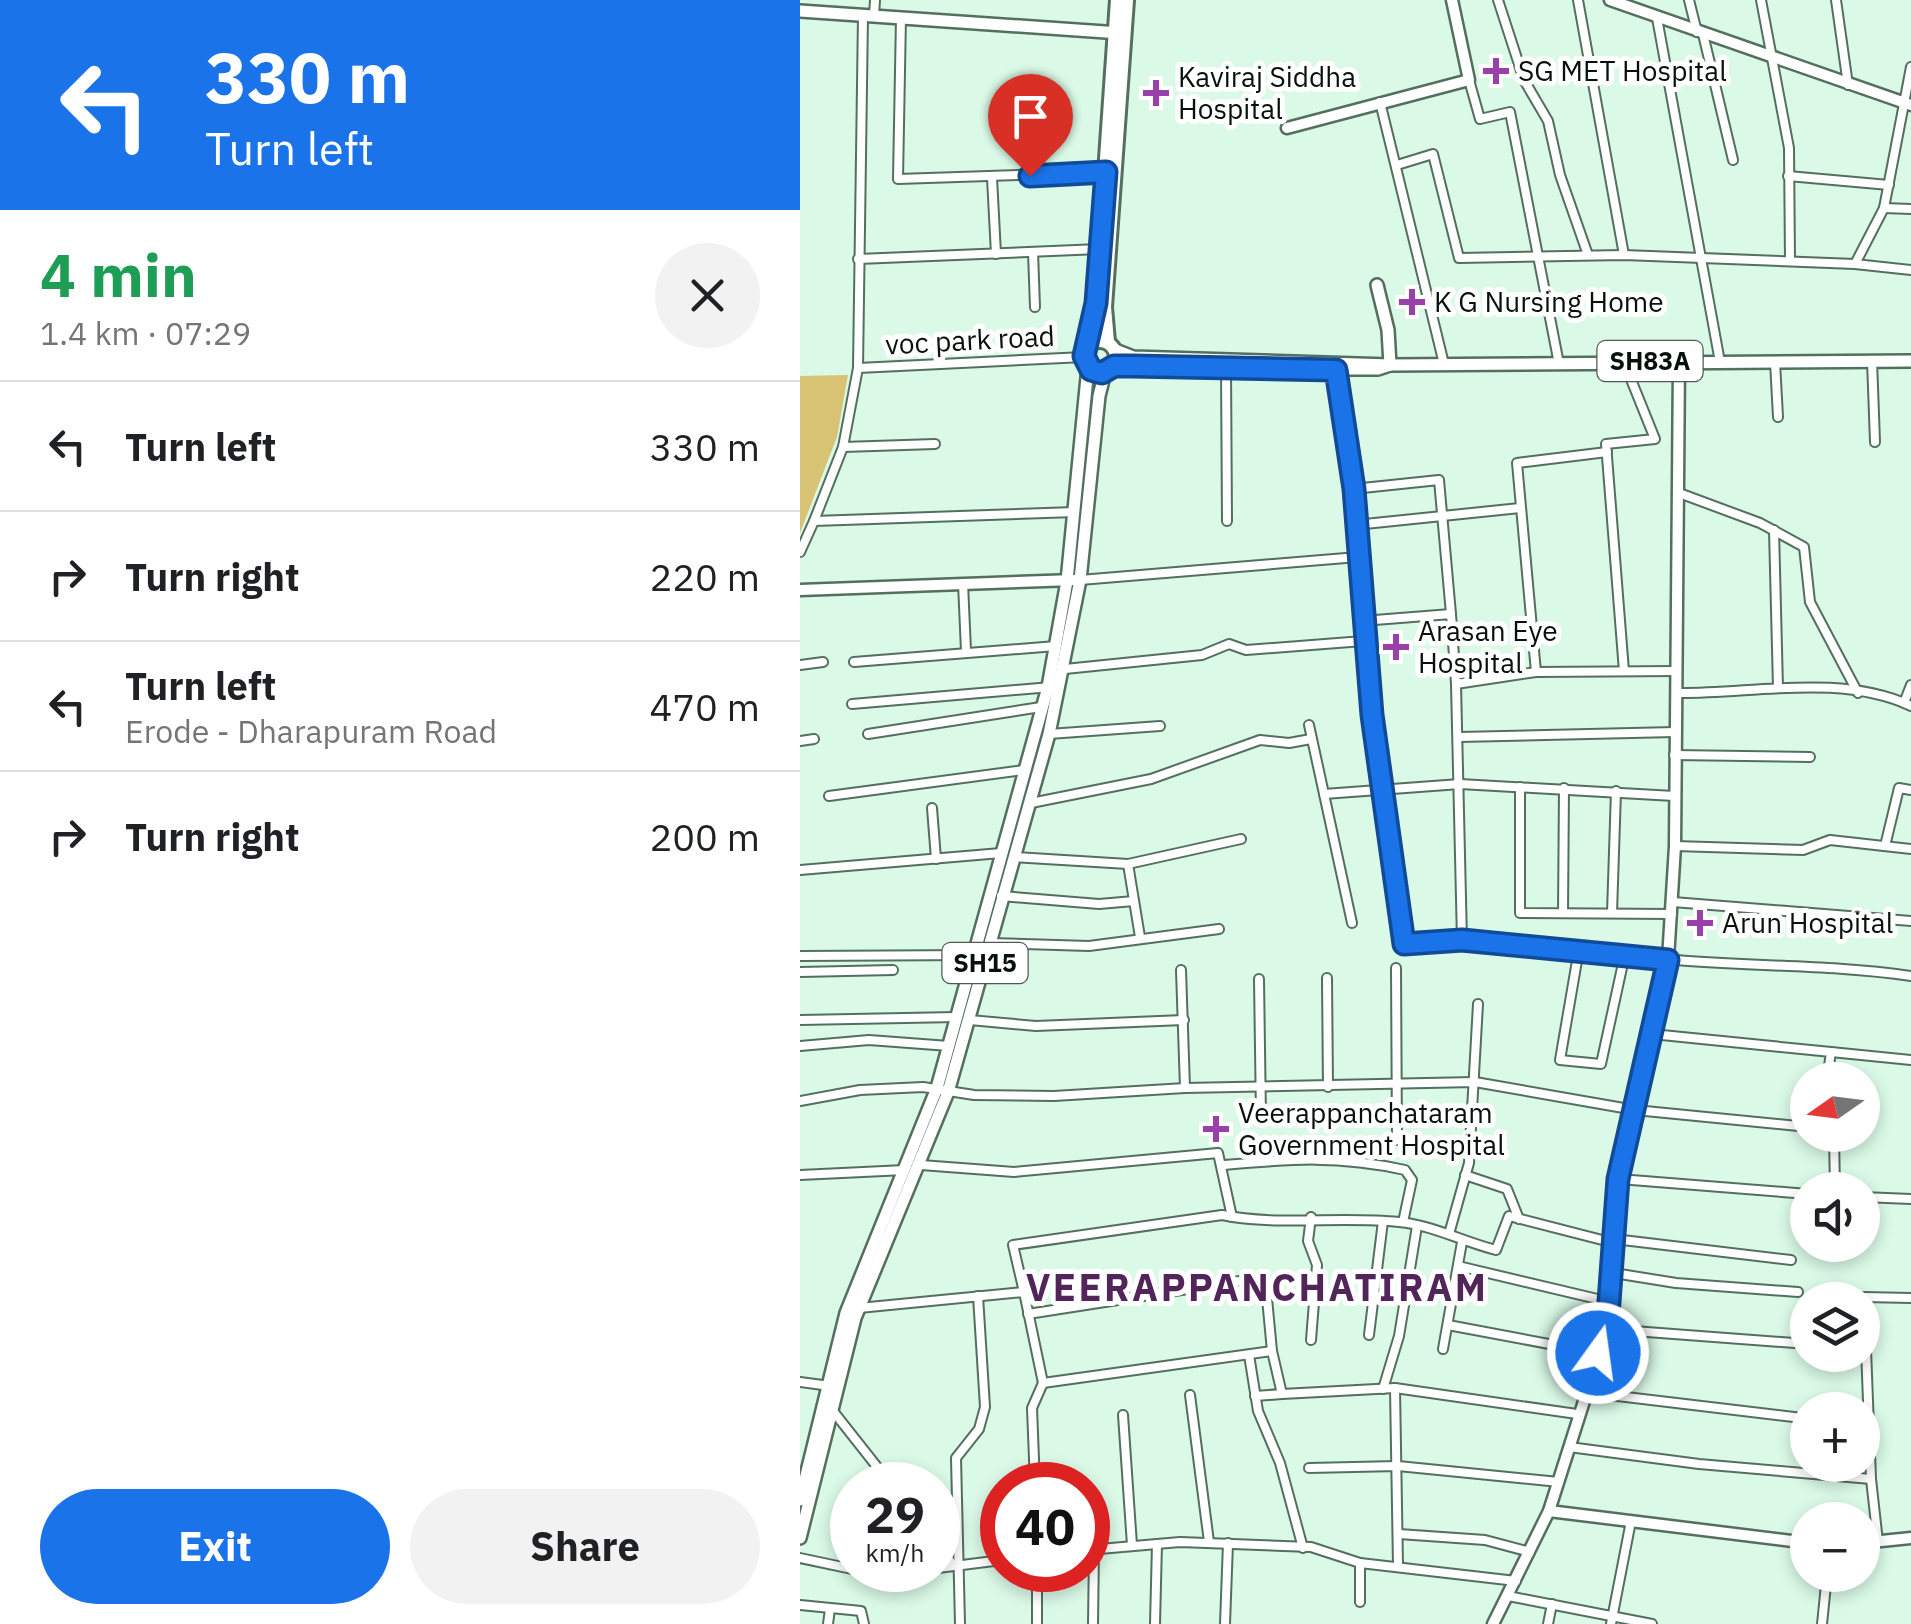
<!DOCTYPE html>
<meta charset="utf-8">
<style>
body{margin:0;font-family:"IBM Plex Sans",sans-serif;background:#f2f2f2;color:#202124;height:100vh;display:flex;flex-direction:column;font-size:38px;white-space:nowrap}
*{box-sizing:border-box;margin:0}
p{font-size:32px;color:#757577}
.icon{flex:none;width:55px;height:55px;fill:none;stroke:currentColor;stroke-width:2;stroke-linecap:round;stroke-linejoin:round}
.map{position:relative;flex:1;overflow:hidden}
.drawer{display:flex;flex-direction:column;background:#fff;width:800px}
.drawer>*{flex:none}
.banner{background:#1a73e8;color:#fff;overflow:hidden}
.needle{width:65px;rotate:256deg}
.controls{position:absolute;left:990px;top:1062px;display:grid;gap:20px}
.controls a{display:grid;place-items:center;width:90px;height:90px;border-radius:50%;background:#fff;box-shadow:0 5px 15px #0003;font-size:50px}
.speed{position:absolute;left:30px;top:1462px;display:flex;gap:20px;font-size:50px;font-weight:700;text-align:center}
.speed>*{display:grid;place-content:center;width:130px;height:130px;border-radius:50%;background:#fff;box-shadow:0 5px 15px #0003;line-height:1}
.speed small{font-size:25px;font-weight:400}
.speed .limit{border:15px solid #d22;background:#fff;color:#111}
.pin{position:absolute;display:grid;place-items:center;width:85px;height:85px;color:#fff;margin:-102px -42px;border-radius:50% 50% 50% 0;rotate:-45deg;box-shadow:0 0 10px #0007}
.pin .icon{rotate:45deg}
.me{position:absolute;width:110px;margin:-55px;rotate:14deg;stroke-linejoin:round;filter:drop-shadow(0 0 8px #0008)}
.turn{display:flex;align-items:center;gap:35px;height:210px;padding:0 40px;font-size:45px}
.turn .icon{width:130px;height:130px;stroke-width:2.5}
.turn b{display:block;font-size:70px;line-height:85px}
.round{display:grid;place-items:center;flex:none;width:105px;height:105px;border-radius:52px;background:#f2f2f2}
.headline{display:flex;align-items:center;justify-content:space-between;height:170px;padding:0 40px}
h1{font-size:60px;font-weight:700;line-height:75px;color:#1e9e55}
.button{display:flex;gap:20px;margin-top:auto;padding:20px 40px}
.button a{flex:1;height:115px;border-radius:60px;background:#1a73e8;color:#fff;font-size:40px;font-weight:700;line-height:115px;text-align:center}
.button a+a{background:#f2f2f2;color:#202124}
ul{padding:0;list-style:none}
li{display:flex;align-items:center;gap:30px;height:130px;padding:0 40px;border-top:2px solid #e0e0e0}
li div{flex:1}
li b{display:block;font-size:38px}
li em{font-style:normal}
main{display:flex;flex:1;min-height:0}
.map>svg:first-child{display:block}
</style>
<main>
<section class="drawer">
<div class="banner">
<div class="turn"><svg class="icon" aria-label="left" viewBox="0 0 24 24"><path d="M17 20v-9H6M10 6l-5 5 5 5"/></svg><div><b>330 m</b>Turn left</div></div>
</div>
<div class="headline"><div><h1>4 min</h1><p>1.4 km · 07:29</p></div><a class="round"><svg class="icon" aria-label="close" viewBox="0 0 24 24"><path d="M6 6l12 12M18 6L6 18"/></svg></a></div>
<ul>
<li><svg class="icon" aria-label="left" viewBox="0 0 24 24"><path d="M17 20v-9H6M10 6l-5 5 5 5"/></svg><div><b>Turn left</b></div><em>330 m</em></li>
<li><svg class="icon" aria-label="right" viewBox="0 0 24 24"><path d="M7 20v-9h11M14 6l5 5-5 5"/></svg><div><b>Turn right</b></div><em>220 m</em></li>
<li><svg class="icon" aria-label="left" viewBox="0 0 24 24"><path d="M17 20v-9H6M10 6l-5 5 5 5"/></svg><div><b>Turn left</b><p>Erode - Dharapuram Road</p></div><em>470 m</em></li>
<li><svg class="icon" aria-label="right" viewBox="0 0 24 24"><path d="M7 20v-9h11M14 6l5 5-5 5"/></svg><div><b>Turn right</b></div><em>200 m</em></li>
</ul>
<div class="button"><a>Exit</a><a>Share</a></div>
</section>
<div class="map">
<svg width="1111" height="1624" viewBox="0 0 1111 1624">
<rect width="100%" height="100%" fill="#daf9e7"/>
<polygon fill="#d7c373" points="48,375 37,437 0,533 0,376"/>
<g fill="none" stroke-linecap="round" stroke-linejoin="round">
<defs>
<g id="street">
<polyline points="698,0 724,80 748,121 760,175 788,255"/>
<polyline points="778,0 824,255"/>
<polyline points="889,0 897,32"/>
<polyline points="961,0 989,148 990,261"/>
<polyline points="1036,0 1048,85"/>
<polyline points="74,16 75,0"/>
<polyline points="101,17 98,179 306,172"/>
<polyline points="857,18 920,362"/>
<polyline points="903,34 933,160"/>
<polyline points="669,80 680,119 710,112 759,364"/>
<polyline points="580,102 644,364"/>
<polyline points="597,165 633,154 659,258 824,255 1055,264 1084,208 1111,67"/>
<polyline points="988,176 1089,185"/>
<polyline points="192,178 196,254"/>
<polyline points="1084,208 1111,209"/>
<polyline points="233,252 235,307"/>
<polyline points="58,259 300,249"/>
<polyline points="1055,264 1111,270"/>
<polyline points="1072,360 1075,442"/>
<polyline points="975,362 978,417"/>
<path d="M 534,365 L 547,433 L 563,641 L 604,944 C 692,939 777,951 865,959 C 948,967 1029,964 1111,976"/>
<polyline points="58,368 284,357"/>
<polyline points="426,368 427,521"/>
<polyline points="43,447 135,444"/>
<polyline points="807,452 717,463 736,672 877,671"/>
<polyline points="553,489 639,480 651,614"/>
<polyline points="879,493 960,523 1004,547 1010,602 1058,693"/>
<polyline points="14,521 43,447 58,368 63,15"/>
<polyline points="555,525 720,508"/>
<polyline points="974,530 978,688"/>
<polyline points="0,552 14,521 275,512"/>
<polyline points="280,580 558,557"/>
<polyline points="163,583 166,651"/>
<polyline points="562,621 651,614 656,684 736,672"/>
<polyline points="54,662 256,646"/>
<polyline points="0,665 23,662"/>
<polyline points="265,669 402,655 429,644 446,650 563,641"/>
<polyline points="824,671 806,444 855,439 824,362"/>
<polyline points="656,684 662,941"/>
<path d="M 877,693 C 952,694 1040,673 1111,706"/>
<polyline points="1104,703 1111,685"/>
<polyline points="52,704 251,687"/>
<polyline points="509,725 524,794"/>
<polyline points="68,734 241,707"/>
<polyline points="249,734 360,726"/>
<polyline points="659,737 875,732"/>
<polyline points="0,741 14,739"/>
<polyline points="874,755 1010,757"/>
<polyline points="720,787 720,913 872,914"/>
<polyline points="29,796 224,770"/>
<polyline points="231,803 351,779 460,740 489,743 511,739"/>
<polyline points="132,808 136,859"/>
<polyline points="875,846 1003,850 1030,840 1111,849"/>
<polyline points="1085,846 1099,788 1111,790"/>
<polyline points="214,857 328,864 441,839"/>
<polyline points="328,864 340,937"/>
<polyline points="0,870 201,853"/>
<polyline points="201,896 299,904 334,901"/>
<polyline points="873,902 1111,921"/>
<polyline points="763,913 764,788"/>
<polyline points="812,913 816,791"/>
<polyline points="552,923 524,794 660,784 874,796"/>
<polyline points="190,943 289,946 419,929"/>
<polyline points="779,949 760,1060 801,1064 825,954"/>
<polyline points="0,956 174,955"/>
<polyline points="596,968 597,1140"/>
<polyline points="381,970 385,1088"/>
<polyline points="0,972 93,970"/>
<polyline points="527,978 528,1087"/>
<polyline points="459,979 461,1117"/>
<polyline points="0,1020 157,1017"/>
<polyline points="170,1020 236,1026 384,1020"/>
<polyline points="852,1034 1031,1052 1027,1080"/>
<polyline points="0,1046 69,1040 149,1046"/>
<polyline points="1031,1052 1111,1060"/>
<polyline points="0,1101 60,1090 123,1087 174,1095 254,1096 385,1088 675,1082 835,1110 1008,1127"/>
<polyline points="1034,1135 1035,1190"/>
<polyline points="121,1165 214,1172 418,1153 432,1217"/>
<path d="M 424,1165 C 490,1159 539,1155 605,1170 L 612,1180 L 603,1222"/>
<polyline points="0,1175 105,1170"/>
<polyline points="665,1175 707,1189 719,1219"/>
<polyline points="819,1179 1008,1194"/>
<polyline points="1062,1197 1111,1199"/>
<polyline points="511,1217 508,1241 517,1265 511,1340"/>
<polyline points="649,1234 669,1163 678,1004"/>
<polyline points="814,1239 991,1260"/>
<polyline points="658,1266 810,1302"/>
<polyline points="814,1273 876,1283 998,1292"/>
<path d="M 224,1292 L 213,1245 L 422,1215 C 476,1226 541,1216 599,1222 C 632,1225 664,1242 696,1250 L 709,1216 L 814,1243"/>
<polyline points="59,1308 224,1292 243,1383 472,1351 482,1394 595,1388 777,1414"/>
<polyline points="228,1314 465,1277 472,1351"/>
<polyline points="648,1325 797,1353"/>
<polyline points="807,1329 1008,1344"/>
<polyline points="569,1335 583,1221"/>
<polyline points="643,1349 662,1242"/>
<polyline points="449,1355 458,1411 480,1463 503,1548"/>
<polyline points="0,1382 30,1386"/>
<polyline points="595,1388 598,1566"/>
<polyline points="583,1389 599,1336 617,1226"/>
<polyline points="784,1392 1002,1418"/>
<polyline points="390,1395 409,1542"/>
<polyline points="455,1396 482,1394"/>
<polyline points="33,1411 78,1468 97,1485"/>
<polyline points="323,1415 332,1545"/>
<polyline points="769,1447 899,1464 1071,1479"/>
<polyline points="509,1468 598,1466 759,1482"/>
<polyline points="235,1485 232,1408 243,1383"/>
<polyline points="599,1534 685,1540 730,1552"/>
<polyline points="1078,1542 1071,1479 1064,1297 1111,1298"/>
<polyline points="138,1544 153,1565"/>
<polyline points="288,1550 380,1542 511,1547 560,1563 716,1581"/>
<polyline points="0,1558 52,1569"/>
<polyline points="560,1563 560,1602"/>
<polyline points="138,1568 202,1560"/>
<polyline points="57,1570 100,1577 130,1570"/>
<polyline points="708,1596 852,1624"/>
<polyline points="0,1605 61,1611 64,1624"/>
<polyline points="28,1624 30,1609"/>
<polyline points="160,1624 156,1458 179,1429 185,1407 178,1296"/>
<polyline points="237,1624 237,1570"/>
<polyline points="293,1624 294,1550"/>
<polyline points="355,1624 357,1544"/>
<polyline points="425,1624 428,1543"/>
<polyline points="748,1624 752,1604"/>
<polyline points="811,1624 831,1521"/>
<polyline points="1022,1624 1027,1575"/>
</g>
<g id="secondary">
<polyline points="810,0 1111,105"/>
<polyline points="487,128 669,80 652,0"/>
<polyline points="0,590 274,580"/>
<polyline points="749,1511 1008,1543"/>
<polyline points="1062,1543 1111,1538"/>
<polyline points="693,1624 749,1511 807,1329 819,1179 868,959 875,846 879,361"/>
</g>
<g id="primary">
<polyline points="0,11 320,33"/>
<polyline points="577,285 588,330 590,365"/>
<polyline points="315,350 333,357 590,365 1111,361"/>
<polyline points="314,367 442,368"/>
<polyline points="515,369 578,369 590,365"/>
<polyline points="0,1500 46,1313 137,1088 248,687 267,581 288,367"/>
<polyline points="0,1538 55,1318 148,1092 249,734 280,580 299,396 305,372"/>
</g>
<g id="highway">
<circle cx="300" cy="357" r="16"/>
<polyline points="308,342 305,307 327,0"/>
<polyline points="287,347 296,303 317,0"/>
</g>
</defs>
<use href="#street" stroke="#546f5f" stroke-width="12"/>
<use href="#secondary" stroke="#546f5f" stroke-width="15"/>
<use href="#primary" stroke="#546f5f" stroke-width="16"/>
<use href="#highway" stroke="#546f5f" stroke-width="18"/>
<use href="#street" stroke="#fff" stroke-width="8"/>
<use href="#secondary" stroke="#fff" stroke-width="10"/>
<use href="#primary" stroke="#fff" stroke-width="11"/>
<use href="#highway" stroke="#fff" stroke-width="12"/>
</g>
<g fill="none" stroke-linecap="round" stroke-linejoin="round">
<defs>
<polyline id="route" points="230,176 306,172 296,303 284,356 291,370 302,373 314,366 332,366 536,370 554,489 572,715 604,944 662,940 868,960 818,1179 807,1329 798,1353"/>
</defs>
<use href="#route" stroke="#114b97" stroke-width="25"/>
<use href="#route" stroke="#1a73e8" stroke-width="18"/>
</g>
<g fill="#9940ab" stroke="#fff" stroke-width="4">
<path d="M691 56h10v10h10v10h-10v10h-10v-10h-10v-10h10z"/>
<path d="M351 78h10v10h10v10h-10v10h-10v-10h-10v-10h10z"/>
<path d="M607 287h10v10h10v10h-10v10h-10v-10h-10v-10h10z"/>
<path d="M591 632h10v10h10v10h-10v10h-10v-10h-10v-10h10z"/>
<path d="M895 908h10v10h10v10h-10v10h-10v-10h-10v-10h10z"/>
<path d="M411 1114h10v10h10v10h-10v10h-10v-10h-10v-10h10z"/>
</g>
<g text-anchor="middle" stroke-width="10" stroke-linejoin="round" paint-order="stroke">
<g fill="#fff" stroke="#515854" stroke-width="2.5">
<rect x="797.5" y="341" width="105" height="40" rx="8"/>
<rect x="142.5" y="943" width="85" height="40" rx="8"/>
</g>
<g font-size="25" font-weight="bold" fill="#07110b">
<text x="850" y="370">SH83A</text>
<text x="185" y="972">SH15</text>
</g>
<g font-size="28" fill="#07110b" stroke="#fff" text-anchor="start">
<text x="718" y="81">SG MET Hospital</text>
<text x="378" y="87">Kaviraj Siddha<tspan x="378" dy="32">Hospital</tspan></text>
<text x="634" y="312">K G Nursing Home</text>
<text x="618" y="641">Arasan Eye<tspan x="618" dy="32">Hospital</tspan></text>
<text x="922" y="933">Arun Hospital</text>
<text x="438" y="1123">Veerappanchataram<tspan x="438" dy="32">Government Hospital</tspan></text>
</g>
<g font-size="28" fill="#07110b" stroke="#fff">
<text transform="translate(170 340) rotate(-3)" y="10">voc park road</text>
</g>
<g font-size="38" font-weight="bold" letter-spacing="2.5" fill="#512559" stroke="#fff">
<text x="457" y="1301">VEERAPPANCHATIRAM</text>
</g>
</g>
</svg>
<div class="controls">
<a><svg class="needle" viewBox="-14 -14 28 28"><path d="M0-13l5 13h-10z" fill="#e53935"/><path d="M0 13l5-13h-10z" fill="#757577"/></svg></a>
<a><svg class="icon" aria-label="sound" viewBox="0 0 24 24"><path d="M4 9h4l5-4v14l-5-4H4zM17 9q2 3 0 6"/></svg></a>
<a><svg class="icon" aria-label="layers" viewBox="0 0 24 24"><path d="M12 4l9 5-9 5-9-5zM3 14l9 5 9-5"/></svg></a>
<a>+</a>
<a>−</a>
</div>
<div class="speed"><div>29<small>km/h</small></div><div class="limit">40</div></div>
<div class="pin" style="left:230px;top:176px;background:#d93025"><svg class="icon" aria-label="arrive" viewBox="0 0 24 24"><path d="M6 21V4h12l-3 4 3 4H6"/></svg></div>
<svg class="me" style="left:798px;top:1353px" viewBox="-20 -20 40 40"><circle r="17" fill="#1a73e8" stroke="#fff" stroke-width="3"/><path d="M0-11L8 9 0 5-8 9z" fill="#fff"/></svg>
</div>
</main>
